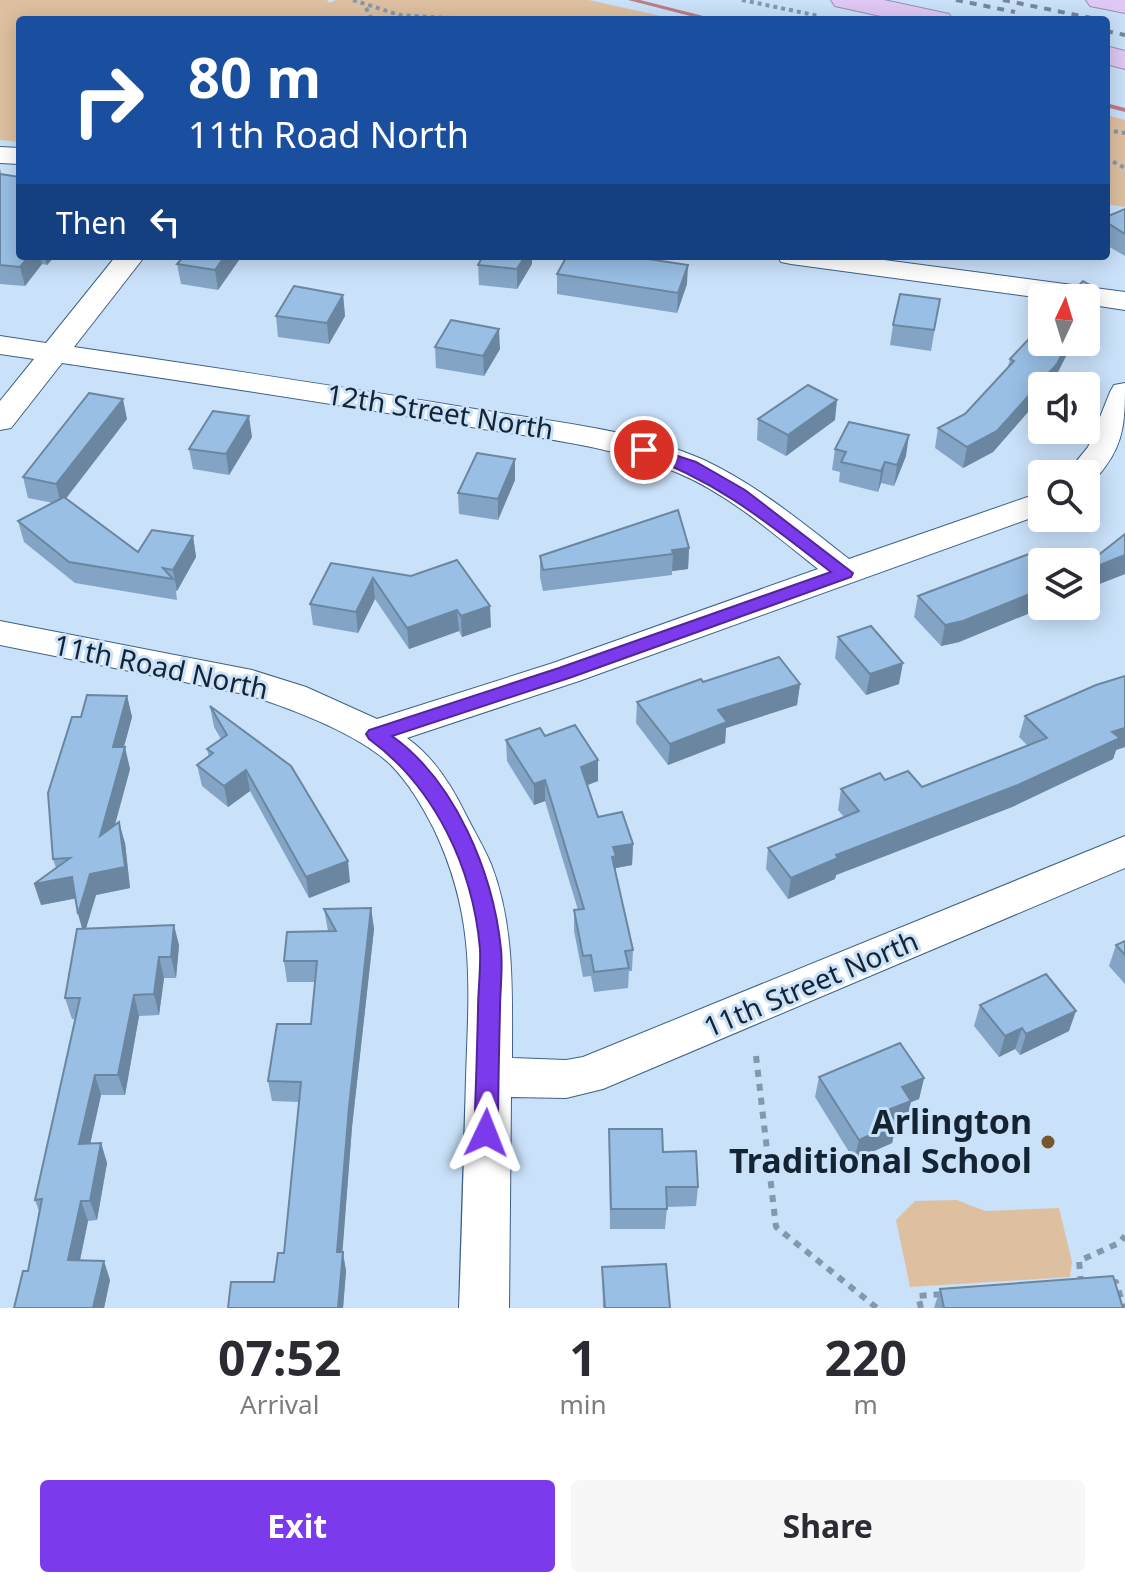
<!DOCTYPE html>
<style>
body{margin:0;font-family:"Noto Sans",sans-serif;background:#f7f7f7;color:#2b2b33;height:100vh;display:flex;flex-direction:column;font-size:30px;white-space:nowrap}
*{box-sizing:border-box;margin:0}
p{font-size:26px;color:#7c7c81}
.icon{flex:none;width:44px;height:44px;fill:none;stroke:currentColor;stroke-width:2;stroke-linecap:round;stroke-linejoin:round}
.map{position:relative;height:1308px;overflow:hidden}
.sheet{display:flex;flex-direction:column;background:#fff;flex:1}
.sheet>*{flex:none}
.top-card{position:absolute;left:16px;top:16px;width:1094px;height:244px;border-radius:8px;box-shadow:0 4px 20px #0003;background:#1a4fa0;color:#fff;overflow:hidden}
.needle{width:52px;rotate:4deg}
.controls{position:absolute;left:1028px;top:284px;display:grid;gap:16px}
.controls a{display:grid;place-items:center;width:72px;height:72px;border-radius:8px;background:#fff;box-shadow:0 4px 20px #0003;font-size:40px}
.pin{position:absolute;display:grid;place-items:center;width:68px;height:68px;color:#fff;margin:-34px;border:4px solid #fff;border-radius:50%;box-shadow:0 2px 8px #0007}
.me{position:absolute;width:88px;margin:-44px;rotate:2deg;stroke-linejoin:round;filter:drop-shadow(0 0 6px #0008)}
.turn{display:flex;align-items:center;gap:28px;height:168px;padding:0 40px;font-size:36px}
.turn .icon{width:104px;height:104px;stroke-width:2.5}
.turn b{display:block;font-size:56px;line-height:68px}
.then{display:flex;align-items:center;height:76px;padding:0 40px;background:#0003;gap:16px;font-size:30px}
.eta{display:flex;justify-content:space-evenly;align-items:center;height:136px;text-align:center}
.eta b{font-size:48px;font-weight:700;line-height:56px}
.primary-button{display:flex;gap:16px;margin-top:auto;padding:16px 40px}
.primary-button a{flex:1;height:92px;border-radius:8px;background:#7c3aed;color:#fff;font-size:32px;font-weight:700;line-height:92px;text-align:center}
.primary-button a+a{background:#f7f7f7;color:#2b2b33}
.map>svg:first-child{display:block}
</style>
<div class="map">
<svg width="1125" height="1308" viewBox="0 0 1125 1308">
<rect width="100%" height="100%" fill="#c9e1f9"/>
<g fill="#dec0a0">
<polygon points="0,0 327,0 329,3 336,0 589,0 679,20 20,20 20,142 0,140"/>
<polygon points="1106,115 1125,120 1125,207 1106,204"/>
<polygon points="957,1200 985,1211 1059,1208 1072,1262 1070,1277 910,1287 896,1220 915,1201"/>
</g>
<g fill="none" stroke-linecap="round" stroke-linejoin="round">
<g fill="#bd7c86" fill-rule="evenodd">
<polygon points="628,0 640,0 719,20 706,20"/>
<polygon points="1106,103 1125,108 1125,112 1106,107"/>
</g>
<defs>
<g id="street">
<polygon points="0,147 20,148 20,164 0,163"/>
<path d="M 116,256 L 145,256 L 74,347 C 210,367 345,387 481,410 C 555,422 635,429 704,460 C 757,485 803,523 849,559 L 1042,492 L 1042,514 L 579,681 L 407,738 C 433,756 452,786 466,815 C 474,831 484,847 491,864 C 515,925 512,994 512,1058 L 566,1060 L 583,1057 L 1125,836 L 1125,868 L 603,1089 L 566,1098 L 511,1097 L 509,1308 L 459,1308 C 462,1231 464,1154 466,1078 C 469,984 476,918 434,829 C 422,806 409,783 390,764 C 357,733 292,709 249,695 L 0,645 L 0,621 L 252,670 L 306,687 L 377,719 L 553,663 L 818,569 C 775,535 730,495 678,473 C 611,445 536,438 465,426 C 331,403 196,383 62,363 L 11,428 L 0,430 L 0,401 L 34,359 L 0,354 L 0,336 L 46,343 Z"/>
<polygon points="777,256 854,256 1125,292 1125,310 1086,304 1086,298 1042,298 791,264 781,262"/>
<path d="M 1125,383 C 1125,416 1125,441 1105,467 C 1099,475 1095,481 1086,483 L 1086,474 L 1066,474 L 1088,447 L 1110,392 L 1114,385 Z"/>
</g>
<g id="highway">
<polygon points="831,0 884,0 949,14 953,20 899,20 835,6"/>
<polygon points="1086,0 1125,0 1125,13 1090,6"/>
<polygon points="1106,46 1125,51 1125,69 1106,64"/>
</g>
</defs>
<use href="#street" stroke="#3e6184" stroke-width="2"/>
<use href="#highway" stroke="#988fb0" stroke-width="2"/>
<g stroke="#8398ac" stroke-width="4" stroke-dasharray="4 4" stroke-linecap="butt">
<polyline points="353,0 399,15 482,20"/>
<polyline points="742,0 819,16"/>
<polyline points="366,8 372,20"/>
<polyline points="1106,130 1125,133"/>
<polyline points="1106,158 1125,168"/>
</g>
<g stroke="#8398ac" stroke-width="6" stroke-dasharray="7 7" stroke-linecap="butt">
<polyline points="756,1056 776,1227 877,1308"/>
<polyline points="1111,1282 1116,1282 1124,1308"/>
<polyline points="1081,1283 1079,1261 1119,1243 1125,1236"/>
<polyline points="921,1308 918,1296 945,1294"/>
</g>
<use href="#street" fill="#fff" fill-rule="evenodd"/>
<use href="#highway" fill="#dfc8f4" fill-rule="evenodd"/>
<g stroke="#74889c" stroke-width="4" stroke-dasharray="7 7" stroke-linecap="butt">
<polyline points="956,0 1015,12"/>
<polyline points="1003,0 1101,20"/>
<polyline points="1106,31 1125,35"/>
</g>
</g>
<g fill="#84a4c5">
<polygon points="0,168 20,256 55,256 47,265 42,264 25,286 0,284"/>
<polygon points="1125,209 1125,256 1106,245 1106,217"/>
<polygon points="483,256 532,256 532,264 517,289 479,285 478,265"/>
<polygon points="239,260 218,290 181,284 177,264"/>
<polygon points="557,274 687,284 677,313 557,294"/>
<polygon points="343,295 345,316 329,344 278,337 276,316"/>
<polygon points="940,299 931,351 890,345 893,325"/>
<polygon points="1042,342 1073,342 1052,384 1042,386 1042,396 993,452 963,468 935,448 938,428 965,414 1008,367 1010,359"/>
<polygon points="435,347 500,349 484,376 436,368"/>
<polygon points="127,419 66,498 138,552 193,536 196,557 177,591 176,591 177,600 75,583 24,542 18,521 53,503 28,498 23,477"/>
<polygon points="758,419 835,420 786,456 757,440"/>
<polygon points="252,437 229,475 193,469 189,449"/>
<polygon points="835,449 906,456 894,486 881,483 878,492 839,482 840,472 832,470"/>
<polygon points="515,480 498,520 459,514 458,493"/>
<polygon points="1125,534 1125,574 1089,588 1086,581 1091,561"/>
<polygon points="689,548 688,569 672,571 672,575 543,591 540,577 540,556"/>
<polygon points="331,563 411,576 491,627 462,637 459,631 409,649 375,599 358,633 313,625 310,604"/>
<polygon points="918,596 1042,606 1047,606 959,642 941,646 914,617"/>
<polygon points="838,637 899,684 866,695 835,658"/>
<polygon points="1125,676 1125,747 1116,750 1113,759 1012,807 836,875 835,879 788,899 766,869 768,848 844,817 838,810 841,789 885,780 922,787 1027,745 1019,737 1025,716"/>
<polygon points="703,682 800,684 797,705 726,728 725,743 668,765 636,723 637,702"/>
<polygon points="127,696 132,717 124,747 130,769 115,825 125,843 130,888 96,895 86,928 179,945 176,978 164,978 159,1015 139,1016 125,1095 101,1095 90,1143 101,1143 107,1163 97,1220 88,1221 80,1260 110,1280 104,1308 14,1308 28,1271 39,1211 35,1200 75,1019 72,1019 65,998 82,928 76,898 41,905 56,868 53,859"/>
<polygon points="210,706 350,882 309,898 250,791 228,807 202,786 197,765 209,757 207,749 221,739 214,727"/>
<polygon points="545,736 598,781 587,785 598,817 633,844 632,865 616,868 616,874 633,950 632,971 629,971 628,988 594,992 591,976 583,977 574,931 574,910 578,910 545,801 534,805 507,761 506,740"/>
<polygon points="371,908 374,929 352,1127 342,1252 346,1271 343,1308 228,1308 274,1282 284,1253 299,1102 272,1101 268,1081 311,1024 315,982 287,982 284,961 328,931 324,909"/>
<polygon points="1125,941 1125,984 1109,966 1116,945"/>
<polygon points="980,1005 1069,1031 1020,1055 1015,1049 999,1057 974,1026"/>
<polygon points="819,1077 924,1078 919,1099 911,1102 906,1121 896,1125 892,1143 854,1160 815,1097"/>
<polygon points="609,1129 663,1152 698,1187 696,1206 667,1207 665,1229 610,1229"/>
<polygon points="602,1267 670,1308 603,1308"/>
<polygon points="940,1289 1123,1308 934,1308"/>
</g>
<g fill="#6b86a0">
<polygon points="29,256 40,256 42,264 25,286 20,267"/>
<polygon points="44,256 55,256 47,265"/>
<polygon points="225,256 239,256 239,260 218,290 215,270"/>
<polygon points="525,256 532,256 532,264 517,289 517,269"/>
<polygon points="688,265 687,284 677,313 678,293"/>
<polygon points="1095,288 1090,308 1086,316 1086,306"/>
<polygon points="343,295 345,316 329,344 327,323"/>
<polygon points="499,329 500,349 484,376 483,356"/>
<polygon points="1068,342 1073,342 1051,386 1042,386 1042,396 993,452 963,468 967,447"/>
<polygon points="123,399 127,419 61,505 56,484"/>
<polygon points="837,400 835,420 786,456 788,435"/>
<polygon points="249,416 252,437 229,475 226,454"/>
<polygon points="909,435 906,456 894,486 897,465"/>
<polygon points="515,459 515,480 498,520 498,499"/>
<polygon points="885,462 881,483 878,492 881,471"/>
<polygon points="193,536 196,557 177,591 173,570"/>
<polygon points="689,548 688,569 672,571 673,554 672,550"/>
<polygon points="1125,555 1125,574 1089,588 1095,567"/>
<polygon points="373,578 375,599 358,633 356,612"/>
<polygon points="1042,589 1042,606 1047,606 959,642 941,646 945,625"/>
<polygon points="490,606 491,627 462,637 461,616"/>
<polygon points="457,610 459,631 409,649 407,628"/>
<polygon points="903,663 899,684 866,695 870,674"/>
<polygon points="800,684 797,705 726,728 725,743 668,765 670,744 718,710"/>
<polygon points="127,696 132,717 118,768 113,747"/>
<polygon points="1125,728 1125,747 1116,750 1113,759 1012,807 836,875 835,879 788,899 791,878 836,855 1112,732"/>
<polygon points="125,747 130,769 106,857 100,836"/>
<polygon points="598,760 598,781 580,788 581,767"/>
<polygon points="246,770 250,791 228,807 224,786"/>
<polygon points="545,780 545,801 534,805 534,784"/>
<polygon points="119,822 125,843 130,888 96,895 84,935 78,914 90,874"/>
<polygon points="633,844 632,865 616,868 616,877 611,878 613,847"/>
<polygon points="348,861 350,882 309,898 306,877"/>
<polygon points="72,877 78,898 41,905 34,884"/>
<polygon points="371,908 374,929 352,1127 341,1271 337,1252 349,1107"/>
<polygon points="174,925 179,945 176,978 171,957"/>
<polygon points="159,957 164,978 159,1015 154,994"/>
<polygon points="134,995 139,1016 125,1095 118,1075"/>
<polygon points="1076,1011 1069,1031 1020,1055 1026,1034"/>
<polygon points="1022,1028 1015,1049 999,1057 1005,1036"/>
<polygon points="95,1075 101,1095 86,1163 79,1144"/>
<polygon points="924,1078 919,1099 911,1102 906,1121 896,1125 892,1143 854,1160 859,1140 888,1110 902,1087"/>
<polygon points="101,1143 107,1163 97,1220 90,1201"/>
<polygon points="81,1201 88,1221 76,1279 68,1260"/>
<polygon points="343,1252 346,1271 343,1308 338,1308"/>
<polygon points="104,1261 110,1280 104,1308 93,1308"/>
</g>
<g fill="#99bfe5" stroke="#6b86a0" stroke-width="2">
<polygon points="0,174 20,177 20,256 29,256 20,267 0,265"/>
<polygon points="1125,209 1125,234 1106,222 1106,217"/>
<polygon points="184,256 225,256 215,270 177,264"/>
<polygon points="483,256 525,256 517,269 478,265"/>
<polygon points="567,256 628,256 688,265 678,293 557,274"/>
<polygon points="1083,281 1095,288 1086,306 1086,298 1067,298"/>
<polygon points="294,286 343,295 327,323 276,316"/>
<polygon points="900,294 940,299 934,330 893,325"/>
<polygon points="451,320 499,329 483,356 435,347"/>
<polygon points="1042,325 1042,342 1068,342 1057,364 997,431 967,447 938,428 965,414 1014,361 1010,359"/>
<polygon points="808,385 837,400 788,435 758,419"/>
<polygon points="89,393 123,399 56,484 23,477"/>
<polygon points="213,411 249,416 226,454 189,449"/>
<polygon points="849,422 909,435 897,465 885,462 881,471 841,462 846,452 835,449"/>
<polygon points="477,453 515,459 498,499 458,493"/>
<polygon points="64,497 138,552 152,530 193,536 173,570 163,568 173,579 69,562 18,521"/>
<polygon points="678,510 689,548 672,550 673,554 543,570 540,556"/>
<polygon points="1125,534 1125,555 1095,567 1091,561"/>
<polygon points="1029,554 1042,566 1042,589 963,621 945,625 918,596"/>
<polygon points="457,560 490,606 461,616 457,610 407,628 373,578 356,612 310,604 331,563 411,576"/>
<polygon points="871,626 903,663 870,674 838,637"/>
<polygon points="779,657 800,684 718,710 727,722 670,744 637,702 701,679 703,682"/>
<polygon points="1125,676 1125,728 1112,732 1120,738 1018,785 836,855 838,858 791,878 768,848 859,811 841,789 880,773 885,780 908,771 922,787 1047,738 1025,716 1096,685"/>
<polygon points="87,695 127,696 113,747 125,747 100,836 119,822 125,867 90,874 78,914 72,877 34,884 70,858 53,859 48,793 72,717 81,717"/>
<polygon points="210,706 291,766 348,861 306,877 246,770 224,786 197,765 213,753 207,749 227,735"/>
<polygon points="575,725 598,760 581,767 598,817 622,812 633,844 613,847 616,856 612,857 633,950 625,951 629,968 594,972 591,955 583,956 574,910 584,909 545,780 534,784 506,740 540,728 545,736"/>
<polygon points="371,908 349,1107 337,1252 343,1252 338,1308 228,1308 231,1282 274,1282 278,1253 284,1253 301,1082 268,1081 277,1024 311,1024 317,961 284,961 287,932 336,931 324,909"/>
<polygon points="174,925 171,957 159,957 154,994 134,995 118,1075 95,1075 79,1144 101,1143 90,1201 81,1201 68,1260 104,1261 93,1308 14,1308 23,1271 28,1271 42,1199 35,1200 80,998 65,998 77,929"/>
<polygon points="1125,941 1125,955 1116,945"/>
<polygon points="1046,974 1076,1011 1026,1034 1022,1028 1005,1036 980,1005"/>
<polygon points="900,1043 924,1078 902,1087 911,1101 888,1110 897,1123 859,1140 819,1077"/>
<polygon points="609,1129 662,1129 663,1152 696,1151 698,1187 666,1187 667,1209 611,1209"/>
<polygon points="666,1264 670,1308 605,1308 602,1267"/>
<polygon points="1113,1276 1123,1308 944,1308 940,1289"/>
</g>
<path fill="#7c3aed" stroke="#51269a" stroke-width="2" d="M 644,445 L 696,462 L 745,490 L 853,573 L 851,577 L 572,677 L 392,736 C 455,781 493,872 501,949 C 503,968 500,990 500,1010 C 499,1051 498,1092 498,1133 L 494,1140 L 486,1143 L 478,1140 L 474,1133 C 476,1092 477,1051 478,1010 C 478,990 481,969 480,949 C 473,868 435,787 369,739 L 366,734 L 369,730 L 559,668 L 831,572 C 765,521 719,482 639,453 L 636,450 Z"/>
<circle fill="#77552d" stroke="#c9e1f9" stroke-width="3" cx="1048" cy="1142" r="8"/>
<g text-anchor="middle" stroke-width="6" stroke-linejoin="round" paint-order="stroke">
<g font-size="28" fill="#152433" stroke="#c9e1f9">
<text transform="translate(440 412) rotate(9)" y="10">12th Street North</text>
<text transform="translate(161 667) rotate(12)" y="10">11th Road North</text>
<text transform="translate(811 984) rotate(-23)" y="10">11th Street North</text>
</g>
<g font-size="34" font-weight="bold" fill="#152433" stroke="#c9e1f9" text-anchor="end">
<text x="1032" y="1134">Arlington<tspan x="1032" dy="39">Traditional School</tspan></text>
</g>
</g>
</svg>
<div class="controls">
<a><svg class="needle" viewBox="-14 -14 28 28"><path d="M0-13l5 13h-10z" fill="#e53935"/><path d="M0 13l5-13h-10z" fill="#7c7c81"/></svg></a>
<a><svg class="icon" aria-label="sound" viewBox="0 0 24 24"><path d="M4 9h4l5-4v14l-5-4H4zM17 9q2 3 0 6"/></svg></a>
<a><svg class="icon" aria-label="search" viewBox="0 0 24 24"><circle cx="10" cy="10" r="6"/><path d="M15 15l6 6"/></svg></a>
<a><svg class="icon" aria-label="layers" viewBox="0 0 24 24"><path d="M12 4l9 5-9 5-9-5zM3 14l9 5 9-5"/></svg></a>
</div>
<div class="pin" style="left:644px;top:450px;background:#d93025"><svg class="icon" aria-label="arrive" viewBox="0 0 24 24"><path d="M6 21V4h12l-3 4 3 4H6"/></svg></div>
<svg class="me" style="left:486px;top:1133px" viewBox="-20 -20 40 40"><path d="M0-17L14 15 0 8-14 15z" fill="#7c3aed" stroke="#fff" stroke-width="4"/></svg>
<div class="top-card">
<div class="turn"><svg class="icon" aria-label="right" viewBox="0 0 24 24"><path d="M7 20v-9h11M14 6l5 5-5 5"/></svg><div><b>80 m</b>11th Road North</div></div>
<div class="then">Then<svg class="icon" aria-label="left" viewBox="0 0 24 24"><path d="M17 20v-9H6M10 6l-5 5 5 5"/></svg></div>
</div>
</div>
<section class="sheet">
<div class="eta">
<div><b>07:52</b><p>Arrival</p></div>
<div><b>1</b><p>min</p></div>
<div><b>220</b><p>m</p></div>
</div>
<div class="primary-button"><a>Exit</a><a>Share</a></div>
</section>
